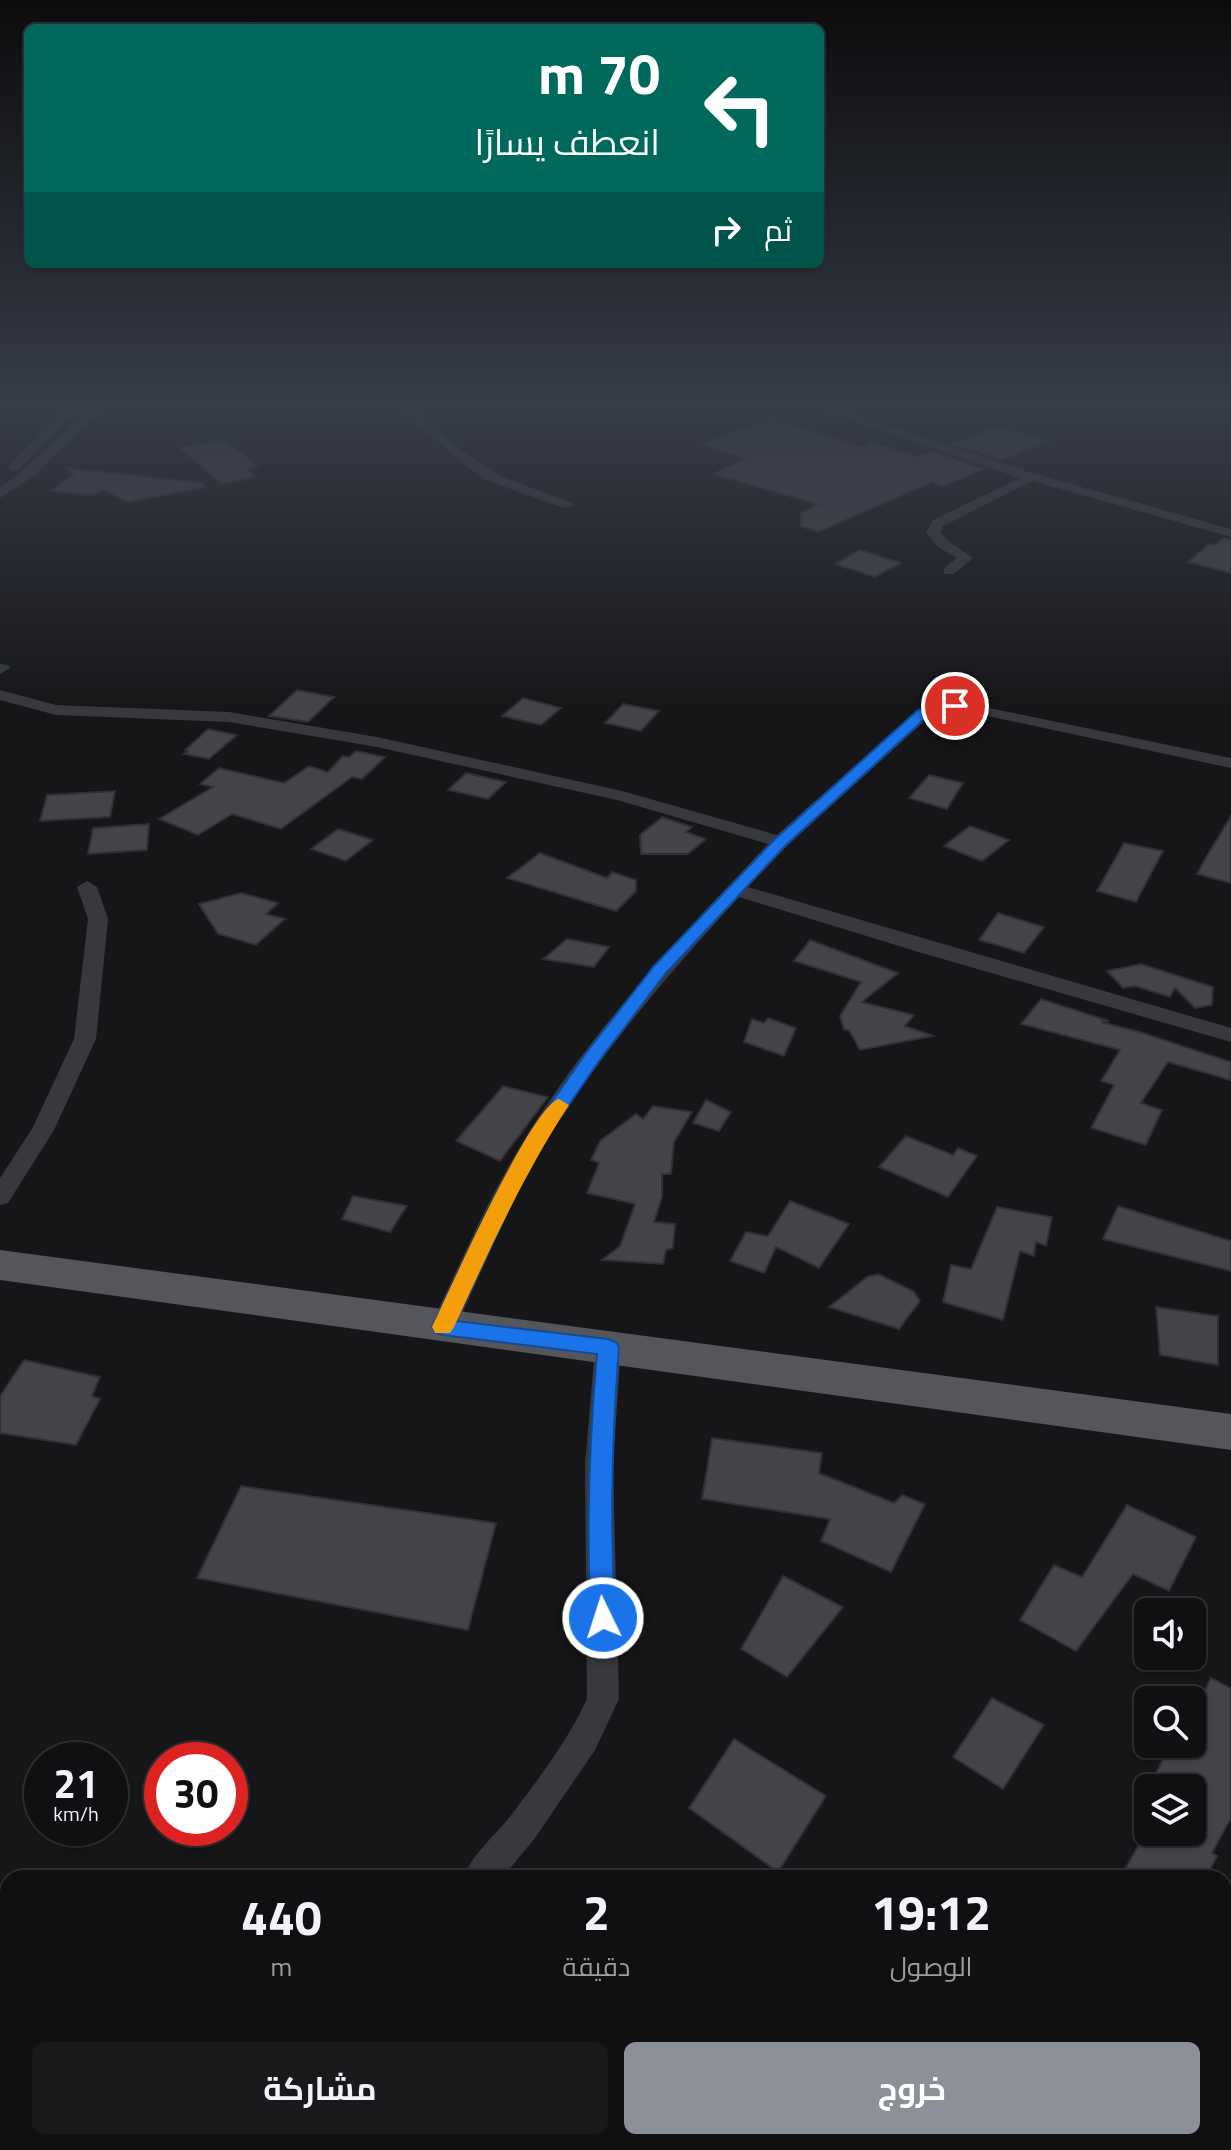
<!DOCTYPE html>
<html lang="ar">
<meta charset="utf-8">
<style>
body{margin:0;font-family:"Titillium Web",Cairo,sans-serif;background:#19191b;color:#f1f3f6;direction:rtl;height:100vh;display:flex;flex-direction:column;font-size:30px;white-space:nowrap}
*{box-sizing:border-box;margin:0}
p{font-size:26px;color:#9c9d9f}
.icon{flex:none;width:44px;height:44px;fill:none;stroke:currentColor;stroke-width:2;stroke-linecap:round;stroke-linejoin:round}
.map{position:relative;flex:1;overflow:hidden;direction:ltr}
.panel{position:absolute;left:0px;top:1870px;width:1232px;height:280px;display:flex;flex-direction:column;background:#101012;border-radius:24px 24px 0 0;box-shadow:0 2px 6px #0004,0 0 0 2px #303032;direction:rtl}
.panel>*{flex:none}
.banner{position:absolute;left:24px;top:24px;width:800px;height:244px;border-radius:12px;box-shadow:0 2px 6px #0004,0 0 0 2px #303032;direction:rtl;background:#00695c;color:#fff;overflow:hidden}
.tools{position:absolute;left:1134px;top:1598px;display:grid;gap:16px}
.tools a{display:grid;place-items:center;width:72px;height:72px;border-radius:12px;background:#101012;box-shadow:0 2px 6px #0004,0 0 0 2px #303032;font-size:40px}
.speed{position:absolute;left:24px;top:1742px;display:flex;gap:16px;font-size:40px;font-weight:700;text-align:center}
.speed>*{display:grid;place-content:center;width:104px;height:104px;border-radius:50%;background:#101012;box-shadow:0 2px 6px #0004,0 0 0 2px #303032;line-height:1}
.speed small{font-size:20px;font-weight:400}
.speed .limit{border:12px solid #d22;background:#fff;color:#111}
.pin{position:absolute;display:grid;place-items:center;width:68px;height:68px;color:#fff;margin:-34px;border:4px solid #fff;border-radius:50%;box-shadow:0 2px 8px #0007}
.me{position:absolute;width:88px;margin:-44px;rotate:356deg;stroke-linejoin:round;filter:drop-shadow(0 0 6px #0008)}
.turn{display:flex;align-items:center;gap:28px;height:168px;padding:0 32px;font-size:36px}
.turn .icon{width:104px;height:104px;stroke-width:2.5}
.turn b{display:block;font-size:56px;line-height:68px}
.then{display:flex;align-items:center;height:76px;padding:0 32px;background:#0003;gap:16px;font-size:30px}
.eta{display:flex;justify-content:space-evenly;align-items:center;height:136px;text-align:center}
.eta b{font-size:48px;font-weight:700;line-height:56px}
.cta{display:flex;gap:16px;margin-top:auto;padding:16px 32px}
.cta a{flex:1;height:92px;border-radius:12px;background:#8c9099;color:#fff;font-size:32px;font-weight:700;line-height:92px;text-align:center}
.cta a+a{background:#19191b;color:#f1f3f6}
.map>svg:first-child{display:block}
</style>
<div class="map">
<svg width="1231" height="2150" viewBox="0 0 1231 2150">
<rect width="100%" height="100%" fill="#161618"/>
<g fill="#434448" stroke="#303034" stroke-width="2">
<polygon points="772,418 861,447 872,442 919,457 933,451 983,469 943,486 932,482 818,532 801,526 801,513 818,504 712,474 746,459 701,444"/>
<polygon points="997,426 1048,441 1003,460 953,444"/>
<polygon points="225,440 258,466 246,469 256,477 222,484 180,448"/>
<polygon points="66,468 203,483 203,488 127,502 102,489 94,495 51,491 74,474"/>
<polygon points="1224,538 1231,540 1231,573 1188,562 1209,544 1215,545"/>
<polygon points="860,550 901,563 875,577 835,564"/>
<polygon points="297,690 334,697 308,722 269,716"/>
<polygon points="523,698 561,708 541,725 502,716"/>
<polygon points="623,704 659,711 641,731 605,723"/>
<polygon points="208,729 237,735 209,759 184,754 188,751 185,750"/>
<polygon points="356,751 385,757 362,779 352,777 281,829 232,814 198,835 159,819 213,787 200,784 219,768 284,783 309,766 328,772 343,756 349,757"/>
<polygon points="466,773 506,782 488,799 448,790"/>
<polygon points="929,775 963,783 947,809 909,798"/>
<polygon points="115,791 110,817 40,821 47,795"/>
<polygon points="1231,816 1231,883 1197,874 1204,861"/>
<polygon points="662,817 692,827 686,832 706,839 688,854 641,854 640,835"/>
<polygon points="149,824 147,850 88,854 93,828"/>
<polygon points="970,826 1009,840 982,861 944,846"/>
<polygon points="338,829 373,840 346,861 311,849"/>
<polygon points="1124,843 1163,851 1136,902 1097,891"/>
<polygon points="540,853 607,878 612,872 636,880 636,891 616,911 507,878"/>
<polygon points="241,893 278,903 266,914 285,919 256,945 218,934 199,904"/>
<polygon points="998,913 1044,927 1024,953 979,940"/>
<polygon points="567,939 609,947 594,967 543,959"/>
<polygon points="810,940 898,973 862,1002 914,1015 905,1026 933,1036 860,1050 849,1030 844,1030 840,1016 861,982 794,961"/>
<polygon points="1141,964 1213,987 1212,1005 1195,1008 1175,988 1170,997 1135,986 1123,988 1107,971"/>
<polygon points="1041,999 1109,1021 1101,1022 1140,1032 1231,1062 1230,1080 1168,1062 1141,1103 1162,1110 1146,1145 1091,1128 1114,1085 1101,1081 1120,1050 1021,1024"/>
<polygon points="768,1018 796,1028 784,1056 744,1042 752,1019 764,1023"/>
<polygon points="503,1086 548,1097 500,1161 456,1141"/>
<polygon points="706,1100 731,1112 719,1131 693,1123"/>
<polygon points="653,1106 692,1112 674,1142 671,1174 662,1174 662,1197 654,1222 675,1224 673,1248 666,1250 663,1264 602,1260 620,1246 635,1204 587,1193 599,1163 591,1160 600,1141 636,1114 643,1119"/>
<polygon points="906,1136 953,1155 958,1148 977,1156 948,1197 879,1167"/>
<polygon points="353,1196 407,1206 390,1232 342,1219"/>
<polygon points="790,1201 849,1224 819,1268 776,1247 764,1273 730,1261 746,1232 768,1236"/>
<polygon points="1118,1206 1231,1241 1231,1271 1103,1239"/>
<polygon points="997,1207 1052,1217 1046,1246 1036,1242 1034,1256 1020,1251 1003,1320 943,1302 951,1265 971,1269"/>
<polygon points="878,1274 913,1291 920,1301 899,1329 829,1307 867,1277"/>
<polygon points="1156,1307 1218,1316 1218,1365 1160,1355"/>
<polygon points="24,1360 100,1377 92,1396 100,1399 76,1445 0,1433 0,1396"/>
<polygon points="712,1438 822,1453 819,1473 894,1503 902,1495 925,1504 891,1572 821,1541 830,1519 702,1499"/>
<polygon points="241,1486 496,1523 468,1630 197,1578"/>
<polygon points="1127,1505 1196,1537 1169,1591 1133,1574 1076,1651 1020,1620 1054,1565 1082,1577"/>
<polygon points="783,1576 843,1607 787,1677 741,1649"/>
<polygon points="1211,1678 1231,1688 1231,1818 1212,1853 1217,1856 1206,1878 1120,1878 1146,1832 1192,1832 1192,1788 1149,1788 1170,1744 1192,1744 1192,1715"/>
<polygon points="992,1698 1044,1725 1003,1789 953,1757"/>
<polygon points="734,1739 826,1796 778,1872 689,1808"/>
</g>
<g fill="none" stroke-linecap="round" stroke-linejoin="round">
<g fill="#37393d" fill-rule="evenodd">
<polygon points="66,408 79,408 18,470 10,470 10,464"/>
<polygon points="90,408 103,408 34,476 0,498 0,488 24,470"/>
<polygon points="401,408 415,408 465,453 496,474 576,505 564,508 486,480 457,459"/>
<polygon points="816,408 835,408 1036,474 1231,529 1231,537 1032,481 943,526 940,532 948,541 973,558 954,574 944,574 944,568 957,558 938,547 926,532 933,520 1020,478"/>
<polygon points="0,664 8,665 10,668 0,674"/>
<path d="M 0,690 L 56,705 L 229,712 L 377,737 L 622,791 L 777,835 L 917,710 L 955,701 L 1231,758 L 1231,768 L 978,714 L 955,711 L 929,717 L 787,846 L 748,887 L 1231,1028 L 1231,1042 L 922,953 L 739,897 C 670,972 604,1049 550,1135 C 512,1195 486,1263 456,1327 L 452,1334 L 443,1337 L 434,1334 L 430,1327 C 461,1262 490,1193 529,1132 C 596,1025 683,934 768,844 L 617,800 L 377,747 L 229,722 L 56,715 L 0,700 Z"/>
<polygon points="87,881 97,887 108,919 96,1039 54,1130 8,1203 0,1205 0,1178 32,1129 74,1039 88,919 77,887"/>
<path d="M 608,1337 L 617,1340 L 621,1347 L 613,1465 L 619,1699 L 595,1750 L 535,1838 L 502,1878 L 463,1878 C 473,1853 496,1835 512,1814 C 540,1777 568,1740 587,1699 L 585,1465 L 595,1347 L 599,1340 Z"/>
<polygon points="261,2142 301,2142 298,2150 258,2150"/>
<polygon points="605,2142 648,2142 651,2150 608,2150"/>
</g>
<polygon fill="#54565c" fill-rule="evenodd" points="0,1250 1231,1414 1231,1450 0,1280"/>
</g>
<linearGradient id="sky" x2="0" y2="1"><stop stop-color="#0c0c0d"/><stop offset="0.57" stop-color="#363c48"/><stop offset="1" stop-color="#363c48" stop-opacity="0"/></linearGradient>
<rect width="1231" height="710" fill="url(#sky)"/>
<path fill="#1a73e8" stroke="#114b97" stroke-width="2" d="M 955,702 L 960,703 L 960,709 L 928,716 L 785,846 L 666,973 L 599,1061 L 547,1137 L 514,1198 L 456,1321 L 608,1339 L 616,1342 L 619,1347 C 612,1439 609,1526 616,1618 L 612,1626 L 603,1629 L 594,1626 L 591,1618 C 586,1529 589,1443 597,1354 L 443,1335 L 435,1333 L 432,1327 L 494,1198 L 529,1135 L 586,1053 L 654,966 L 775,839 L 918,710 Z"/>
<path fill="#f59e0b" d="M 559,1099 L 569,1105 C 523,1175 489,1251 454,1327 L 450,1333 L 435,1333 L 432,1327 C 449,1292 531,1106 559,1099 Z"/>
</svg>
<div class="tools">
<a><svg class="icon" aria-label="sound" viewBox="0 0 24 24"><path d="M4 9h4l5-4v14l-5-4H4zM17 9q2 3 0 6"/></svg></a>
<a><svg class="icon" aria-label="search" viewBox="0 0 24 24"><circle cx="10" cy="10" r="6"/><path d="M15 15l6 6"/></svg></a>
<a><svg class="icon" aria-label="layers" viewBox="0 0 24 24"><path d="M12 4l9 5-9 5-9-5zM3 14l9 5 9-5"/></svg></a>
</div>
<div class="speed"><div>21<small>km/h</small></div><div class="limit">30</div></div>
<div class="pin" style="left:955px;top:706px;background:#d93025"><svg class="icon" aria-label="arrive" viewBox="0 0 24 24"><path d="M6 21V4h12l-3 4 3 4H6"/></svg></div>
<svg class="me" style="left:603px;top:1618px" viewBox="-20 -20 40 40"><circle r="17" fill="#1a73e8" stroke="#fff" stroke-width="3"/><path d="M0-11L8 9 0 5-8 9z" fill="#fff"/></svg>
<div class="banner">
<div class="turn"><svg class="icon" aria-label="left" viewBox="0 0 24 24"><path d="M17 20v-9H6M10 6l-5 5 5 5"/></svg><div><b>70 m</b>انعطف يسارًا</div></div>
<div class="then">ثم<svg class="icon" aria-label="right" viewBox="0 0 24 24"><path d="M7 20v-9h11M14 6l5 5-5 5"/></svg></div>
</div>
<section class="panel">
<div class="eta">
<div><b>19:12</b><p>الوصول</p></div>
<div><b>2</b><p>دقيقة</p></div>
<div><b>440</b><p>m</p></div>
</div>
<div class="cta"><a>خروج</a><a>مشاركة</a></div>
</section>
</div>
